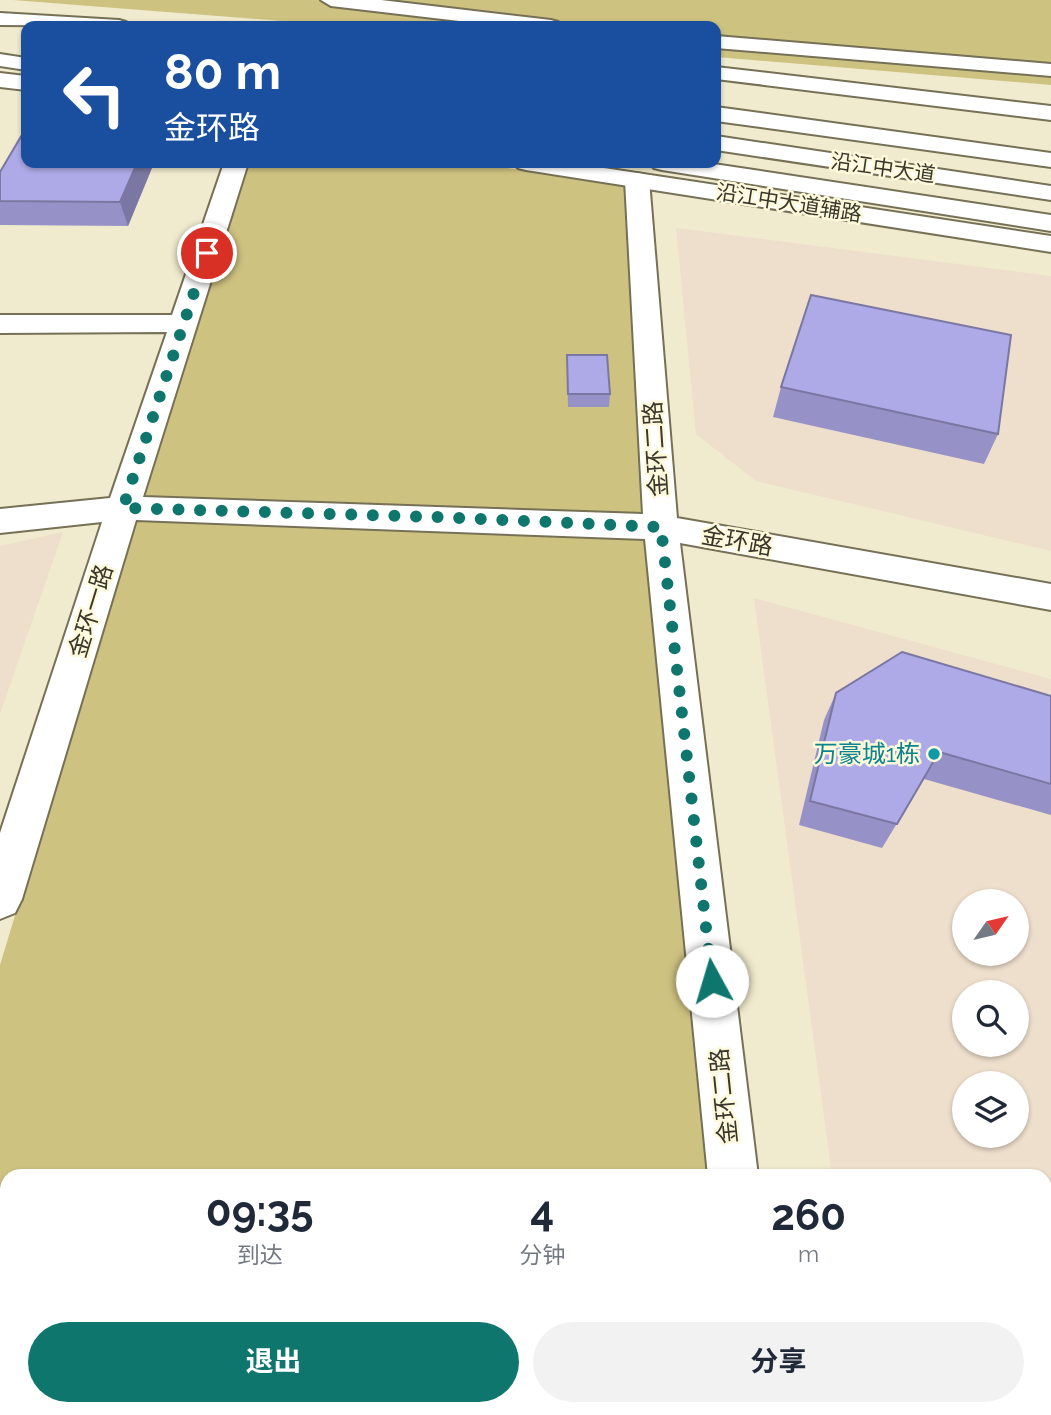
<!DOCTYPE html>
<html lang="zh">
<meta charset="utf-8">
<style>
body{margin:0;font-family:Raleway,"Noto Sans SC",sans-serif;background:#f2f2f3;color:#1f2937;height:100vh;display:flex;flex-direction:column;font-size:26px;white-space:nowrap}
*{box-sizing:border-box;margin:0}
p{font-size:23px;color:#747a83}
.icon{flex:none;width:38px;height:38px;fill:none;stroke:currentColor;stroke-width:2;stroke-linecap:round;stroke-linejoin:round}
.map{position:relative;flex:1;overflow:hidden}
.panel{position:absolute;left:0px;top:1169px;width:1052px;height:247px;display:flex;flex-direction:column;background:#fff;border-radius:21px 21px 0 0;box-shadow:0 2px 5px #0004}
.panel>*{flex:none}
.hud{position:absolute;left:21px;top:21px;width:700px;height:147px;border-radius:14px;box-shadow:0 2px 5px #0004;background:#1a4fa0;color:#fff;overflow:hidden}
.needle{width:46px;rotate:56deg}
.tools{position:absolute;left:952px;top:889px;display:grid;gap:14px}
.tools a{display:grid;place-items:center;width:77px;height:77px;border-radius:50%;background:#fff;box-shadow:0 2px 5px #0004;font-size:35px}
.pin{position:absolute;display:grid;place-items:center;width:60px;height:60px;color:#fff;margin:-30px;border:4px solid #fff;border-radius:50%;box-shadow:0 2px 7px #0007}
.me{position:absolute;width:77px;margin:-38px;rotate:354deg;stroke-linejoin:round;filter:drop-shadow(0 0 5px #0008)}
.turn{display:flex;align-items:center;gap:24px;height:147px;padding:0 28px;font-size:32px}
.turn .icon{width:91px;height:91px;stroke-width:2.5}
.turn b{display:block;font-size:49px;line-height:60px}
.eta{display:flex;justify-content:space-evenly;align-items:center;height:119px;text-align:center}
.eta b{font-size:42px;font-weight:700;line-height:49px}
.cta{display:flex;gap:14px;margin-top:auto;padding:14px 28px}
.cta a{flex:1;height:80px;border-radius:42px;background:#0f766e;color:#fff;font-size:28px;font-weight:700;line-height:80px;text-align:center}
.cta a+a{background:#f2f2f3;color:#1f2937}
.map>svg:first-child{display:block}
</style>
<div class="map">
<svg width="1051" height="1415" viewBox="0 0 1051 1415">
<rect width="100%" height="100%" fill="#f0ebce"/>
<g fill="#eedecc" fill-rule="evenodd">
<polygon points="676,228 1051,276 1051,551 756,481 696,434"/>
<polygon points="63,532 0,714 0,546"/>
<path d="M 754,598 L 1051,679 L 1051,1324 L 1045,1321 L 1045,1176 L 832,1176 ZM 964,901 L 1017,901 L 1017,954 L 964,954 ZM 964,992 L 1017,992 L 1017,1045 L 964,1045 ZM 964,1083 L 1017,1083 L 1017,1136 L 964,1136 Z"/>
</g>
<g fill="#cec281">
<polygon points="13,0 1051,0 1051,85 716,57 716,26 346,26"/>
<polygon points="243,163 475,163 627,187 712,1176 7,1176 7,1291 0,1292 0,965"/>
<polygon points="0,1402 7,1402 7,1409 527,1411 548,1415 0,1415"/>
</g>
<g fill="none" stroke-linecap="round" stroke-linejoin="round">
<defs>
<g id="minor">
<polygon points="321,0 381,0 551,20 558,22 561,26 502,26 331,6"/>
<polygon points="716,36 1051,64 1051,76 716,48"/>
<polygon points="224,163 248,163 143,497 643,514 625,180 628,175 637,173 646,175 649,180 677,518 1051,584 1051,610 680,543 758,1176 708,1176 645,539 136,520 22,899 15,913 0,919 0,833 102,522 0,533 0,509 110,498 167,332 0,333 0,315 172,315"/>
<rect x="0" y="1308" width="7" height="56"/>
<polygon points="884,1409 955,1409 958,1415 887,1415"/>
</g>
<g id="major">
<polygon points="0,73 26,76 26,90 0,87"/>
<polygon points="514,163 571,163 1051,236 1051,252 526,170 518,168"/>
</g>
<g id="highway">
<polygon points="0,13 119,20 126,22 129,26 0,25"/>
<polygon points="0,54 26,58 26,70 0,66"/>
<polygon points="716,67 1051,106 1051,120 716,79"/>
<polygon points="716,107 1051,153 1051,167 716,121"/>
<polygon points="716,136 1051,186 1051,200 716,150"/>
<polygon points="650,163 707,163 1051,215 1051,231 662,170 654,168"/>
</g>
</defs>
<use href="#minor" stroke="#757056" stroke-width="4"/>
<use href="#major" stroke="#757056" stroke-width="4"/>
<use href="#highway" stroke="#757056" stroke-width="4"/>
<use href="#minor" fill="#fff" fill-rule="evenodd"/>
<use href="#major" fill="#fff" fill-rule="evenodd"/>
<use href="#highway" fill="#fff" fill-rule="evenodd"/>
</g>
<g fill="#9692c7">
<polygon points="154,163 128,226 0,225 0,172"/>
<polygon points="567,355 610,394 609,407 568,407"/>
<polygon points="781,387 998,434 984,464 773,417"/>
<polygon points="836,693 1051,696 1051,815 924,779 882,848 799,825 824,720"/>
</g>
<polygon fill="#7a77a2" points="137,163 154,163 128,226 120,202"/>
<g fill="#aeaae7" stroke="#7a77a2" stroke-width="2">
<polygon points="26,128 26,163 137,163 120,202 0,201 0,172"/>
<polygon points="811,295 1011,335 998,434 781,387"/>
<polygon points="567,355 607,355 610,394 568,394"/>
<polygon points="902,652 1051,696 1051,784 939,752 897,824 810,801 836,693"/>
</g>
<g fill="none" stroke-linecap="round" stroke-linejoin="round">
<polyline stroke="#0f766e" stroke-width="12" stroke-dasharray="0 21.6" points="207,253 123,508 437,517 661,527 712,981"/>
</g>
<circle fill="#0f9aa8" stroke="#fef9db" stroke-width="2.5" cx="934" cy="754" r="7"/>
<g text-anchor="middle" stroke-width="5" stroke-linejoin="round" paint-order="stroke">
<g font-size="21" fill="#39372c" stroke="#fef9db">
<text transform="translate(883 168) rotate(8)" y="7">沿江中大道</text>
<text transform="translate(789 203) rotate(9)" y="7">沿江中大道辅路</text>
</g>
<g font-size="24" fill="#39372c" stroke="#fef9db">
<text transform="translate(656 449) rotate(-94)" y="8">金环二路</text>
<text transform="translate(737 541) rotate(10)" y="8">金环路</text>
<text transform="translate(91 611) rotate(-73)" y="8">金环一路</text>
<text transform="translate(724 1096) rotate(-96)" y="8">金环二路</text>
</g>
<g font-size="24" fill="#0d838f" stroke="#fef9db" text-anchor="end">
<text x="920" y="762">万豪城1栋</text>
</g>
</g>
</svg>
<div class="tools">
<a><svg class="needle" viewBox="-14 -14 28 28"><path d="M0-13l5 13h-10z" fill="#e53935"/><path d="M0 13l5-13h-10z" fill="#747a83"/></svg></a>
<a><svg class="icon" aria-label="search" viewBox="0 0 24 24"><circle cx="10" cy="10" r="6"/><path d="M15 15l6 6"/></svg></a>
<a><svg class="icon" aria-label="layers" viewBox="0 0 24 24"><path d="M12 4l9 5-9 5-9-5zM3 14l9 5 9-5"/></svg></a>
</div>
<div class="pin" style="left:207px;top:253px;background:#d93025"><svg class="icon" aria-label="arrive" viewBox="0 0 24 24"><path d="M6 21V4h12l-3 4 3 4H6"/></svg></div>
<svg class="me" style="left:712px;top:981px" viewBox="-20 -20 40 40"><circle r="19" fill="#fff"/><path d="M0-13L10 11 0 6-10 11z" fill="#0f766e"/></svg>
<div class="hud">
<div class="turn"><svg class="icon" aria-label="left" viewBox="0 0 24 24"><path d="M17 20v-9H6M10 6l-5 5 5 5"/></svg><div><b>80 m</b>金环路</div></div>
</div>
<section class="panel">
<div class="eta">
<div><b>09:35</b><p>到达</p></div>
<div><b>4</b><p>分钟</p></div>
<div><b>260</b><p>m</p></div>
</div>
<div class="cta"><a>退出</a><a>分享</a></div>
</section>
</div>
